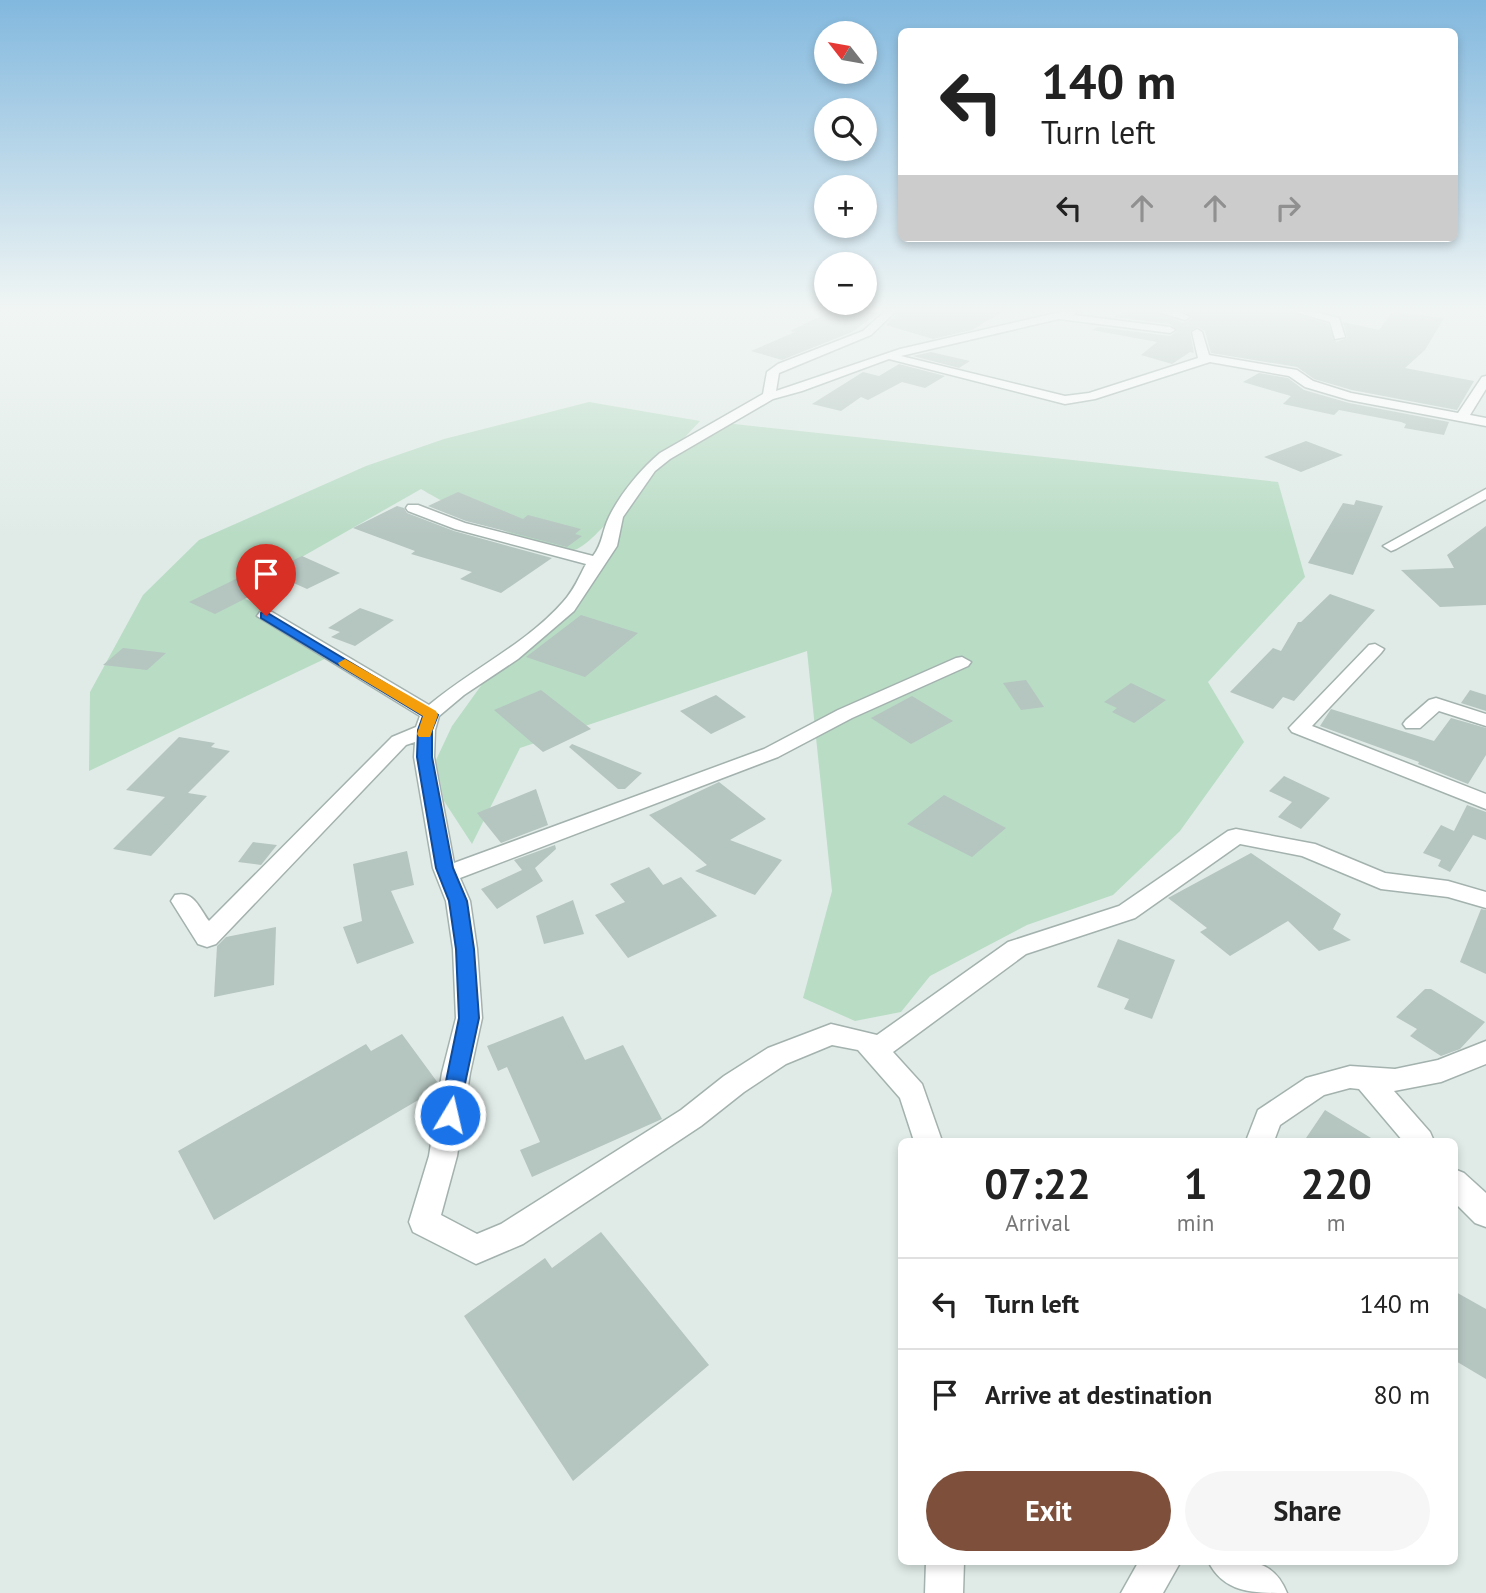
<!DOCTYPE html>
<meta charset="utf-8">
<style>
body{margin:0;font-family:"PT Sans",sans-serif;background:#f6f6f6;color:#222;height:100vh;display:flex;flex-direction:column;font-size:26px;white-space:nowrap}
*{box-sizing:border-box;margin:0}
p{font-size:23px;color:#767676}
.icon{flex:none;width:38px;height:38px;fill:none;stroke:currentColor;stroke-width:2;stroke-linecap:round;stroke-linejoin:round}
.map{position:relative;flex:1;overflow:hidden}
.sheet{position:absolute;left:898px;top:1138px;width:560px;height:427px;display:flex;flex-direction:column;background:#fff;border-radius:10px;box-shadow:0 4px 10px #0003}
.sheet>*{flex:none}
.banner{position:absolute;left:898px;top:28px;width:560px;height:214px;border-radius:10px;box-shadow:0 4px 10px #0003;background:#fff;color:#222;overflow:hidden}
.needle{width:46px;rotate:301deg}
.buttons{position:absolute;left:814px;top:21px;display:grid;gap:14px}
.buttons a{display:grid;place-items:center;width:63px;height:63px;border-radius:50%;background:#fff;box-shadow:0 4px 10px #0003;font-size:35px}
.pin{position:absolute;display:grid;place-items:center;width:60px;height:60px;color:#fff;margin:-72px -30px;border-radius:50% 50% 50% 0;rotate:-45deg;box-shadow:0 0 7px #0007}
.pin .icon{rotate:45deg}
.me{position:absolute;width:77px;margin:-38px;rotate:9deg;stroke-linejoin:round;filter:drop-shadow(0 0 5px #0008)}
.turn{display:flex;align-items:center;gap:24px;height:147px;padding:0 28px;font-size:32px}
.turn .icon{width:91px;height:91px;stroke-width:2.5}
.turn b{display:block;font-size:49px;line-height:60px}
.lanes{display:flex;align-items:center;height:66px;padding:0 28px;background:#0003;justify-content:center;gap:35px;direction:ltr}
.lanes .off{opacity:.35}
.eta{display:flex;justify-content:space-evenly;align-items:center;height:119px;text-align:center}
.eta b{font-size:42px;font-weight:700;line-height:49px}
.primary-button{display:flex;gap:14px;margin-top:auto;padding:14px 28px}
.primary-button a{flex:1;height:80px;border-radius:42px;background:#7e503b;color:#fff;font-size:28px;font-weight:700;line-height:80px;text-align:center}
.primary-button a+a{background:#f6f6f6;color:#222}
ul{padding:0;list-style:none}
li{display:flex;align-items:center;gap:21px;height:91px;padding:0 28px;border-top:2px solid #e0e0e0}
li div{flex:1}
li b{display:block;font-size:26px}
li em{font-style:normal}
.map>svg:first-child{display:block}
</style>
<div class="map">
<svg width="1486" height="1593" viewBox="0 0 1486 1593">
<rect width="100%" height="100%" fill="#e0ebe7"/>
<path fill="#b9dcc5" d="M 589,402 L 700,421 L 671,452 L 725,423 L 1278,482 L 1305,577 L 1208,682 L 1244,742 L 1180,831 L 1113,895 L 1027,925 L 930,976 L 901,1012 L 855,1021 L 803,998 L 832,891 L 807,651 L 520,748 L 472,844 L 444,801 L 436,760 L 452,726 L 493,669 L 568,607 L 631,495 C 618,509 593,542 577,549 C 551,559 446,504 421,489 L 293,562 L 226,590 L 261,606 L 333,655 L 89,771 L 90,692 L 143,595 L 199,540 L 366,466 L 444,439 Z"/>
<g fill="#b5c5c0">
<polygon points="829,312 880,312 852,332 782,360 751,351 795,332 790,331"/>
<polygon points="898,312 1002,312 972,330 933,339 886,325"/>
<polygon points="1123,312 1156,312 1184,323 1193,318 1185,312 1293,312 1328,324 1336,342 1347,338 1343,322 1379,330 1392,312 1444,318 1425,350 1405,368 1474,381 1457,410 1352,390 1314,379 1297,367 1211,353 1205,331 1198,327 1190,331 1194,353 1190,352 1172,364 1141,355 1157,342 1092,330 1098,327 1170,336 1177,331 1170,324 1114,317"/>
<polygon points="931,352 970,361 959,368 913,356"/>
<polygon points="899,364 945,376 925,388 902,382 868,400 861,397 841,411 812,404 863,372 879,376"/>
<polygon points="1259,373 1288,378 1304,390 1349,403 1449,422 1444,435 1404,428 1406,424 1401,422 1339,410 1334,415 1283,404 1291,396 1243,382"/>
<polygon points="1306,441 1343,455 1301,472 1264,457"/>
<polygon points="458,492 523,519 528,515 581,529 575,534 582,536 567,547 466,521 428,506"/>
<polygon points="1356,500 1383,506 1353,575 1308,563 1343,503 1354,505"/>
<polygon points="397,506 404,508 407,513 454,531 552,558 501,593 460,579 472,572 411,554 415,551 353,528"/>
<polygon points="1486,526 1486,605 1440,607 1401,570 1454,568 1447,555"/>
<polygon points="302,556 340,573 307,589 269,572"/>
<polygon points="252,571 280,581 215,614 189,602"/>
<polygon points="1330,594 1375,610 1294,701 1283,697 1273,709 1230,692 1273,648 1281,651 1298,622 1301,622"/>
<polygon points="360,608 394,620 355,646 331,637 340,632 328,628"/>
<polygon points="581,615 638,633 585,677 526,657"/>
<polygon points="123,648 166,653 147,670 103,665"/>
<polygon points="1026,680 1044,707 1021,710 1003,683"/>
<polygon points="1131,683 1166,700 1134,723 1112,712 1117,708 1104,702"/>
<polygon points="541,690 591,729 543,752 494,710"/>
<polygon points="1470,690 1486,695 1486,711 1461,703"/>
<polygon points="716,695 746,717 711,734 680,711"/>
<polygon points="912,696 953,721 911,744 871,718"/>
<polygon points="1331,709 1434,741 1451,718 1486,728 1486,755 1468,784 1418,764 1419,762 1320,726"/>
<polygon points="179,737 215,743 211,747 230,751 188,793 207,796 151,856 113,849 165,797 126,790"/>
<polygon points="572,744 642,773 625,789 618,789 569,747"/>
<polygon points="1284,776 1330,798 1301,829 1278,817 1292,802 1269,791"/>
<polygon points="719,782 766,819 730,840 782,860 755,895 695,871 707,865 649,815"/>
<polygon points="536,789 548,825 501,843 477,813"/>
<polygon points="944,795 1006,828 972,857 907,824"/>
<polygon points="1467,805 1486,812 1486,840 1473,835 1450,872 1438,866 1441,860 1423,853 1441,825 1454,831"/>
<polygon points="253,842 277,845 261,865 238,862"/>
<polygon points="555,845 556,849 535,868 543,881 497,909 481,889 522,870 514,860"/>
<polygon points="407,851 414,885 391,891 414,943 357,964 343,927 362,921 353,864"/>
<polygon points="1251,853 1341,914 1333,929 1351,940 1319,951 1288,921 1230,956 1200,932 1207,928 1168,898"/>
<polygon points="649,867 663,885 681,877 717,916 628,958 595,915 625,902 610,884"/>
<polygon points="573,900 584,934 544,944 536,916"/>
<polygon points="1481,909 1486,910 1486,974 1460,962"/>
<polygon points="276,927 274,985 214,997 217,946 226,937"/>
<polygon points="1118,939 1175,960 1152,1019 1124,1009 1129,999 1097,987"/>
<polygon points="1425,989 1431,989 1485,1022 1460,1049 1441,1056 1410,1036 1417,1029 1396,1017"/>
<polygon points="563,1016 585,1060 623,1045 662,1119 532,1177 520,1150 540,1142 507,1067 498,1071 487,1046"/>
<polygon points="402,1034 438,1083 437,1089 214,1220 178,1151 366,1044 371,1051"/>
<polygon points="1325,1110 1376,1141 1304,1141"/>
<polygon points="601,1232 709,1365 573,1481 464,1316 545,1258 552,1268"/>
<polygon points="1454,1291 1486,1309 1486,1379 1454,1360"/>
</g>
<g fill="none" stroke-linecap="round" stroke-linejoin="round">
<defs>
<g id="street">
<path d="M 884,312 L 895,312 L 871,335 L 779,373 L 776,391 L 900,349 L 1060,312 L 1077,312 L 1074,315 L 1170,327 L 1175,330 L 1170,333 L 1059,319 L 901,356 L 1065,396 L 1089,393 L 1198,358 L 1192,332 L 1197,329 L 1202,332 L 1209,355 L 1297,370 L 1313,381 L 1351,393 L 1458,413 L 1482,377 L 1486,376 L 1486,389 L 1470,415 L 1486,418 L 1486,426 L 1349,400 L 1305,387 L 1289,376 L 1210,362 L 1095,399 L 1065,404 L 889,359 L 802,391 L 773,399 L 670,459 L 655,471 L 623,517 L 617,546 L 574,611 L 518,659 L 464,695 L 439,716 L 435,730 L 434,757 L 454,863 L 764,749 L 838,710 L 956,658 L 962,657 L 971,662 L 968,666 L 852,718 L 778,757 L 460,878 L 470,901 L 477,949 L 482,1018 L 470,1073 L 457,1156 L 441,1215 L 477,1234 L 501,1224 L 681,1110 L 724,1076 L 768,1048 L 831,1024 L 877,1035 L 1008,942 L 1119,906 L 1228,831 L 1236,829 L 1315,844 L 1385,873 L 1448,881 L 1486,892 L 1486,908 L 1448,897 L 1381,889 L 1302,856 L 1240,844 L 1135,918 L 1026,954 L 893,1052 L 922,1084 L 942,1141 L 914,1141 L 900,1098 L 858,1050 L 832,1045 L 786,1064 L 744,1092 L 701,1126 L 523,1244 L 476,1264 L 413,1232 L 409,1222 L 429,1156 L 442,1073 L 456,1018 L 453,949 L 446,901 L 433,868 L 414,757 L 415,742 L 406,745 L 216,944 L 207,947 L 198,944 L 171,901 L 175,895 C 194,890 199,908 209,921 L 392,737 L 416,727 L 420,716 L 257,616 L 260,612 L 272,612 L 429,705 C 472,669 526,644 563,602 C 574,590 579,577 586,564 L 455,529 L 408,511 L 406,508 L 408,505 L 418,505 L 465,523 L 593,556 C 603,543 602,531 609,517 C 620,494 641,469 660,453 L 763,394 L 767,372 L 778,364 L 863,331 Z"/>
<polygon points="1158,312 1178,312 1190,317 1185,320"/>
<polygon points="1295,312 1315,312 1339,318 1345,337 1335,339 1330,322"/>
<polygon points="1486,489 1486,499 1396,549 1391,551 1383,546"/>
<polygon points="1375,644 1384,649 1381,653 1312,726 1486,794 1486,809 1292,732 1289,728 1369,645"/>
<polygon points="1436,698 1486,714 1486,726 1439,711 1420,728 1406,728 1403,724 1406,720 1429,700"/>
<polygon points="1486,1041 1486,1064 1441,1082 1394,1091 1430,1132 1434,1141 1403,1141 1359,1089 1350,1088 1324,1095 1280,1125 1274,1141 1246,1141 1258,1110 1306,1078 1350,1066 1395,1069 1438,1060"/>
<polygon points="1454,1169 1464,1173 1486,1193 1486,1227 1475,1223 1454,1202"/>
<polygon points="926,1561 964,1561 963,1593 925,1593"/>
<polygon points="1139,1561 1181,1561 1163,1593 1121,1593"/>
<path d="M 1208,1561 C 1243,1561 1272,1555 1287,1593 C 1252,1593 1224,1593 1208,1561 Z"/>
</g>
</defs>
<use href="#street" stroke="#a3b2ae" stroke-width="3"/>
<use href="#street" fill="#fff" fill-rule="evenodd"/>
</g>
<linearGradient id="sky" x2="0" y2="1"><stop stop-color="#82b8de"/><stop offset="0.58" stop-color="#f1f6f4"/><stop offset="1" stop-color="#f1f6f4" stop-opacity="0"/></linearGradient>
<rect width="1486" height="535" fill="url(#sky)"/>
<polygon fill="#1a73e8" stroke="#114b97" stroke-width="2" points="266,612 438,715 432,730 432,757 453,868 467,901 474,949 479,1018 457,1121 450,1124 442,1121 439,1115 459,1018 456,949 449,901 436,868 417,757 418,730 423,716 261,618 261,613"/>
<polygon fill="#f59e0b" points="345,659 436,711 438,715 430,737 419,737 417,734 423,716 340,666 338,663"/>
</svg>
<div class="buttons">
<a><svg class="needle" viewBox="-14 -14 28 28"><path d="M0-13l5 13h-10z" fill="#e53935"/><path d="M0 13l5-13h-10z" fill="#767676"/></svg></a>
<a><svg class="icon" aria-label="search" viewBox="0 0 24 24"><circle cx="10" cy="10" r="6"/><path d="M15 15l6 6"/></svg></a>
<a>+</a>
<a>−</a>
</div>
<div class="pin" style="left:266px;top:616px;background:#d93025"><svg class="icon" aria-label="arrive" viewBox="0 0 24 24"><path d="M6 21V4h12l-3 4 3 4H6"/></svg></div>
<svg class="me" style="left:450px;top:1115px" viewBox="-20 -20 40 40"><circle r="17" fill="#1a73e8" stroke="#fff" stroke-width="3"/><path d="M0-11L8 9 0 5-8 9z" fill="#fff"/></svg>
<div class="banner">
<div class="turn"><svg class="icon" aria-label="left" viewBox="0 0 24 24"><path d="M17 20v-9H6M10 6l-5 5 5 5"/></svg><div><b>140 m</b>Turn left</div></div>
<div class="lanes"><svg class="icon" aria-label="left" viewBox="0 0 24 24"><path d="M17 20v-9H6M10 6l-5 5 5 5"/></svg><svg class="icon off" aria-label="ahead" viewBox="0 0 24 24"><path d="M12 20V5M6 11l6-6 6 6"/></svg><svg class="icon off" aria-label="ahead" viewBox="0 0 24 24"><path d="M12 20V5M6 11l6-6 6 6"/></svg><svg class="icon off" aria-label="right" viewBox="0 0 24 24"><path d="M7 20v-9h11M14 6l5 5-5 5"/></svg></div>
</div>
<section class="sheet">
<div class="eta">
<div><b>07:22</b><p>Arrival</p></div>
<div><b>1</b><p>min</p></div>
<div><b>220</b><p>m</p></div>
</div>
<ul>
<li><svg class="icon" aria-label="left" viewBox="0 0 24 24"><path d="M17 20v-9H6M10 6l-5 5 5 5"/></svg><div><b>Turn left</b></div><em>140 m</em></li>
<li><svg class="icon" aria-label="arrive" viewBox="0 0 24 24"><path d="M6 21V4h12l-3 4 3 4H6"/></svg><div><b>Arrive at destination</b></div><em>80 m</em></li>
</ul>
<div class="primary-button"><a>Exit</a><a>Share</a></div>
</section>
</div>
